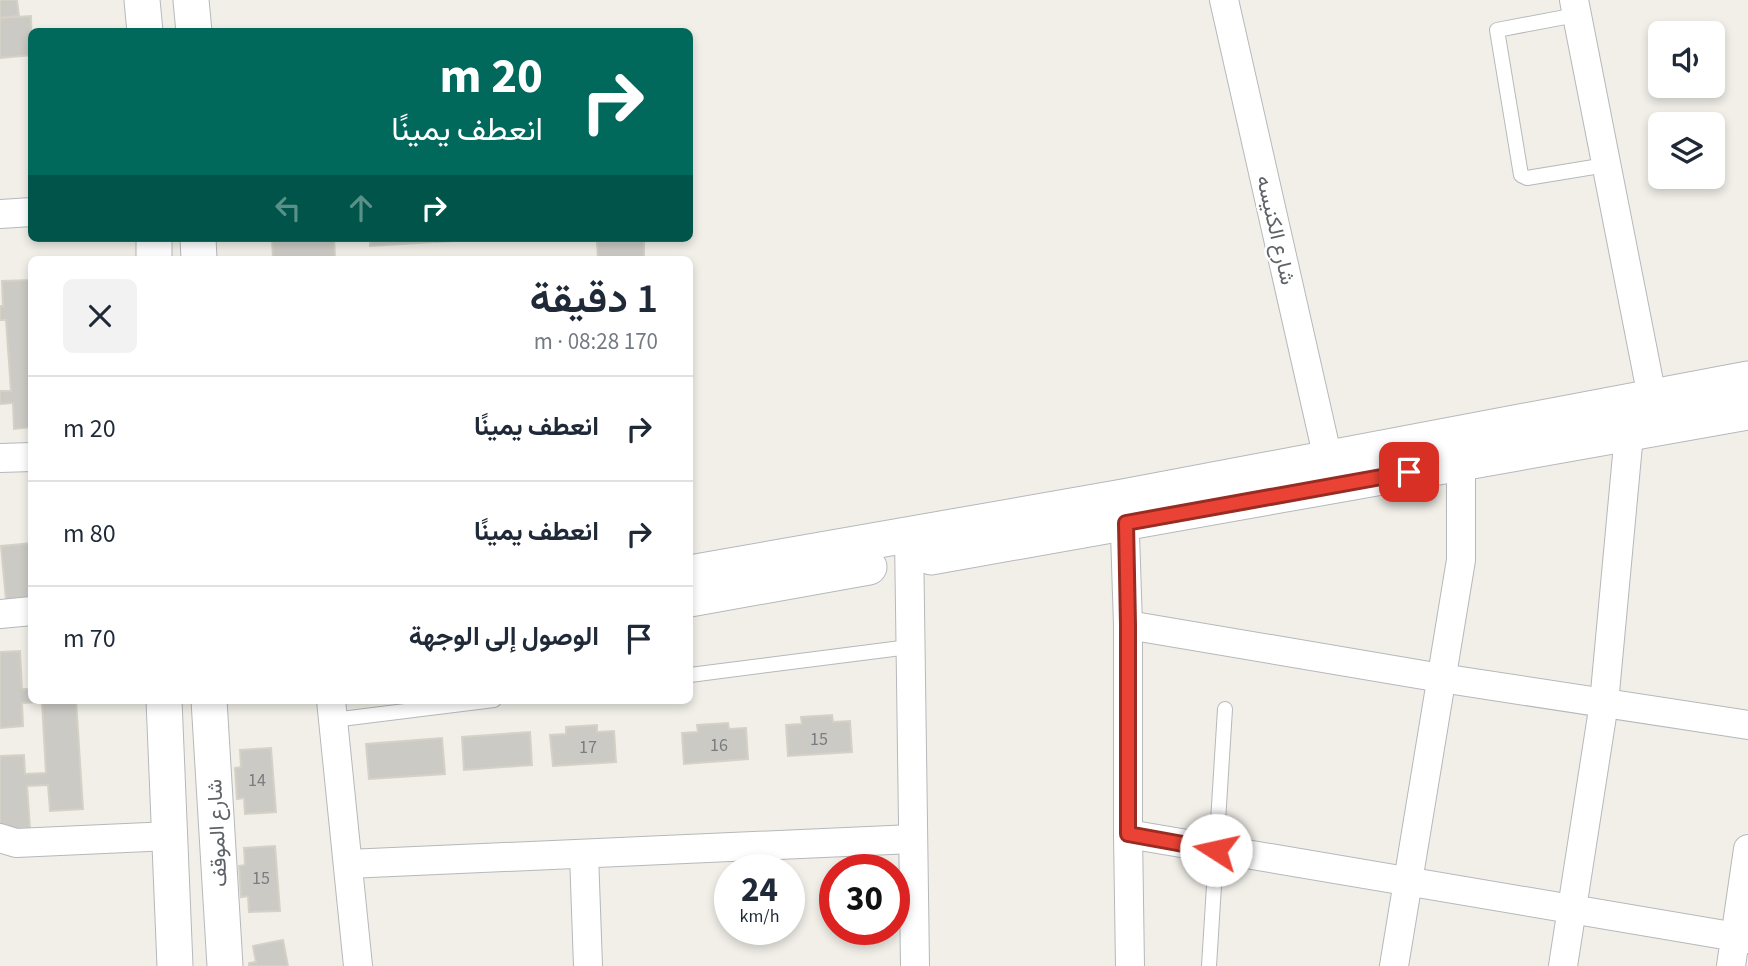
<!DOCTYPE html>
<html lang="ar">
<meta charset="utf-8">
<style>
body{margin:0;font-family:"Source Sans 3",Vazirmatn,sans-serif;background:#f2f2f3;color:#1f2937;direction:rtl;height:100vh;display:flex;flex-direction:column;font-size:26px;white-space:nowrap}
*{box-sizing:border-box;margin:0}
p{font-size:23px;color:#747a83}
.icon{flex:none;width:38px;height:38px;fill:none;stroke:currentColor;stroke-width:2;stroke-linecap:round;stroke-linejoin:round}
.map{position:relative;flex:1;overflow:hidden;direction:ltr}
.sheet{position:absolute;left:28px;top:256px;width:665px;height:448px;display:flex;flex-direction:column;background:#fff;border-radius:10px;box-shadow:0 4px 10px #0003;direction:rtl}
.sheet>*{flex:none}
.guide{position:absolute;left:28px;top:28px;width:665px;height:214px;border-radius:10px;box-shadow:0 4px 10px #0003;direction:rtl;background:#00695c;color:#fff;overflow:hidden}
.tools{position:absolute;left:1648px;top:21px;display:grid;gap:14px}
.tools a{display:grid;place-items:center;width:77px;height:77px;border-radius:10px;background:#fff;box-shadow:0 4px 10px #0003;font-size:35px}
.speed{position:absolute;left:714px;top:854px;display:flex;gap:14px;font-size:35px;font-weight:700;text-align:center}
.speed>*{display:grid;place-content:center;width:91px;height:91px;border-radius:50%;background:#fff;box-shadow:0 4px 10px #0003;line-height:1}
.speed small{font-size:18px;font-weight:400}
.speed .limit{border:10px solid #d22;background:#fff;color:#111}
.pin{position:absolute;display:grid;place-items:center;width:60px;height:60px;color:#fff;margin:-30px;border-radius:14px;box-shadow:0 4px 10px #0006}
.me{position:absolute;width:77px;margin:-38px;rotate:280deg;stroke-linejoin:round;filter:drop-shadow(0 0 5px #0008)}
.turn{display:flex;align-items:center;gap:24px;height:147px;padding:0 35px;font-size:32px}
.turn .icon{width:91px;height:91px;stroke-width:2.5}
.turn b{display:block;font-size:49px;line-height:60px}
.lanes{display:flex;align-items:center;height:66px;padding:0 35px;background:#0003;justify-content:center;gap:35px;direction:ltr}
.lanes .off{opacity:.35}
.round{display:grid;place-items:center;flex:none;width:74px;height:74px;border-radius:10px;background:#f2f2f3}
.overview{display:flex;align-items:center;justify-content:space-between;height:119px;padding:0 35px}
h1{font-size:42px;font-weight:600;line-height:52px}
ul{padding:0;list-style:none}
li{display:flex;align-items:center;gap:21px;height:105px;padding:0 35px;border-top:2px solid #e0e1e3}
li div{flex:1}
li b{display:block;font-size:26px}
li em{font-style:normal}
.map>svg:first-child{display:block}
</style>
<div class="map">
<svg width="1748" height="966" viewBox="0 0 1748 966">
<rect width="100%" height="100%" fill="#f1efe8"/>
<g fill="#cccac5" stroke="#d6d1c6" stroke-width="2">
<polygon points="0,0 17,0 19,16 0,18"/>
<polygon points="31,16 32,55 0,58 0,18"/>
<polygon points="272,238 334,238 335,259 273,259"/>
<polygon points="370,238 431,238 432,242 370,246"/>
<polygon points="435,238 496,238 496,239 435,242"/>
<polygon points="644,240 644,259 598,259 597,242"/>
<polygon points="32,280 32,427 14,429 13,403 0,404 0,391 11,391 6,320 0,320 0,306 3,306 2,281"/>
<polygon points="32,543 32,598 6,600 1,546"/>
<polygon points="20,651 22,689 32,689 32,700 76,700 83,809 50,811 48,785 27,786 30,828 0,829 0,756 24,755 25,774 46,773 42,702 22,703 23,726 0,728 0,652"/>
<polygon points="832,715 833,722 850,721 852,752 788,756 786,725 802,724 801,717"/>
<polygon points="728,723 729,729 746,728 748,759 684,764 682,733 698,732 697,725"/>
<polygon points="597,725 597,732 614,731 616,762 553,766 550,735 566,734 566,727"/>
<polygon points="530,732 532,765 464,770 462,737"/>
<polygon points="442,738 445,774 369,779 366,744"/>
<polygon points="271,748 276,812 245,814 244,798 237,799 235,768 241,767 240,750"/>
<polygon points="275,846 280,911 249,912 248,896 241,897 239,866 245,865 244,848"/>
<polygon points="283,940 288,966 249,966 249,963 256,962 253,946"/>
</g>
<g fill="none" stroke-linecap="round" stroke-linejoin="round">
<defs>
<g id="service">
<polyline points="1576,15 1497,30 1521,175 1527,178 1606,165"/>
<polyline points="690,675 909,647"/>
<polyline points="333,720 494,700"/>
<polyline points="1209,966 1225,709"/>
</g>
<g id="minor">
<polyline points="1224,0 1328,459"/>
<polyline points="1574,0 1652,397"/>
<polyline points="0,214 32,212"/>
<polyline points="0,458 32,457"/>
<polyline points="1124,503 1128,625 1128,834 1130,966"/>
<polyline points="909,536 915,966"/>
<polyline points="0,614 32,611"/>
<polyline points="1128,625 1441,678 1748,725"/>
<polyline points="331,700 358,966"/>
<polyline points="1128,834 1748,939"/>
<polyline points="0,838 16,843 170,836"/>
<polyline points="584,854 588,966"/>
<polyline points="348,864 913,839"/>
<polyline points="1394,966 1461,560 1461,462"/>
<polyline points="1563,966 1604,703 1629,434"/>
<polyline points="1731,966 1748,849"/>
</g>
<g id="tertiary">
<polyline points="142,0 145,32"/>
<polyline points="191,0 194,32"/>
<polyline points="154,238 154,259"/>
<polyline points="198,238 199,259"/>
<polyline points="931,557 1748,412"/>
<polyline points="690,573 1123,497 1748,379"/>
<polyline points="690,599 869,567"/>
<polyline points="164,700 175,966"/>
<polyline points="209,700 225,966"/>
</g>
</defs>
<use href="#service" stroke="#b5b8bc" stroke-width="16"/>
<use href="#minor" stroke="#b5b8bc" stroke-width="30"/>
<use href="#tertiary" stroke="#b5b8bc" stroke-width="37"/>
<use href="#service" stroke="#fff" stroke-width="14"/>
<use href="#minor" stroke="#fff" stroke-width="28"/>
<use href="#tertiary" stroke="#fff" stroke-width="35"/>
</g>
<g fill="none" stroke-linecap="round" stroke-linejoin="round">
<defs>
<polyline id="route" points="1216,850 1128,834 1128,625 1126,523 1409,472"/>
</defs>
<use href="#route" stroke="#982c22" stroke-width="18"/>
<use href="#route" stroke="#ea4335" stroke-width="12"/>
</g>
<g text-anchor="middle" stroke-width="5" stroke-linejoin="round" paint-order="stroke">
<g font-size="18" fill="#7a7d7f">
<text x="819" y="745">15</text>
<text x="719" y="751">16</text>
<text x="588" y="753">17</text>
<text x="257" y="786">14</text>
<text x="261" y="884">15</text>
</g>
<g font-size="21" fill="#5f6368" stroke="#fff">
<text transform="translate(1276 230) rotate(77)" y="7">شارع الكنيسه</text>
<text transform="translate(217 833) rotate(-93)" y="7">شارع الموقف</text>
</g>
</g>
</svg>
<div class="tools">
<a><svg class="icon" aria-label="sound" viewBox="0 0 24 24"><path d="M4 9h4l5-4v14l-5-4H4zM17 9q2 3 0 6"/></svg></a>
<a><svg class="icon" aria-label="layers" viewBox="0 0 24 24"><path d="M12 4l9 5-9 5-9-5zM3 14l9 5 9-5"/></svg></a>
</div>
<div class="speed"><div>24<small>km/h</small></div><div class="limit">30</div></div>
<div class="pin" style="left:1409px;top:472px;background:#d93025"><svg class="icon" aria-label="arrive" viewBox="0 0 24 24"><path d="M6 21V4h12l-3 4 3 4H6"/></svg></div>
<svg class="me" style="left:1216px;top:850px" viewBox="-20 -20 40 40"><circle r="19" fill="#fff"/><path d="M0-13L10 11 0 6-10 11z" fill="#ea4335"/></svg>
<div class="guide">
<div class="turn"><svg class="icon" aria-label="right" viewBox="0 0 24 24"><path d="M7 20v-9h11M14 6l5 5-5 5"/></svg><div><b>20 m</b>انعطف يمينًا</div></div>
<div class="lanes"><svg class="icon off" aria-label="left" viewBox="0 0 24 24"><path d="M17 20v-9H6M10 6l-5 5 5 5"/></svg><svg class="icon off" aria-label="ahead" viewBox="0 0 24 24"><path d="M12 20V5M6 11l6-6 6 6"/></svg><svg class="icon" aria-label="right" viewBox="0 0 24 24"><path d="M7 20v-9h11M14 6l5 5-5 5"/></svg></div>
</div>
<section class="sheet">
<div class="overview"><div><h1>1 دقيقة</h1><p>170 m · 08:28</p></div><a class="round"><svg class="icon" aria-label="close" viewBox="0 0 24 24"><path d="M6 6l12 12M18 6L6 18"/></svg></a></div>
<ul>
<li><svg class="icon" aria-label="right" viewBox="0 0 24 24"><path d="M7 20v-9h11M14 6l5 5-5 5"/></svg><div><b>انعطف يمينًا</b></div><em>20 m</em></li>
<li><svg class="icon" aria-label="right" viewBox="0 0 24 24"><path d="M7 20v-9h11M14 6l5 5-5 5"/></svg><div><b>انعطف يمينًا</b></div><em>80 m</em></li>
<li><svg class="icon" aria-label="arrive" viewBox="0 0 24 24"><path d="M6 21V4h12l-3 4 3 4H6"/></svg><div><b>الوصول إلى الوجهة</b></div><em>70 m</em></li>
</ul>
</section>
</div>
